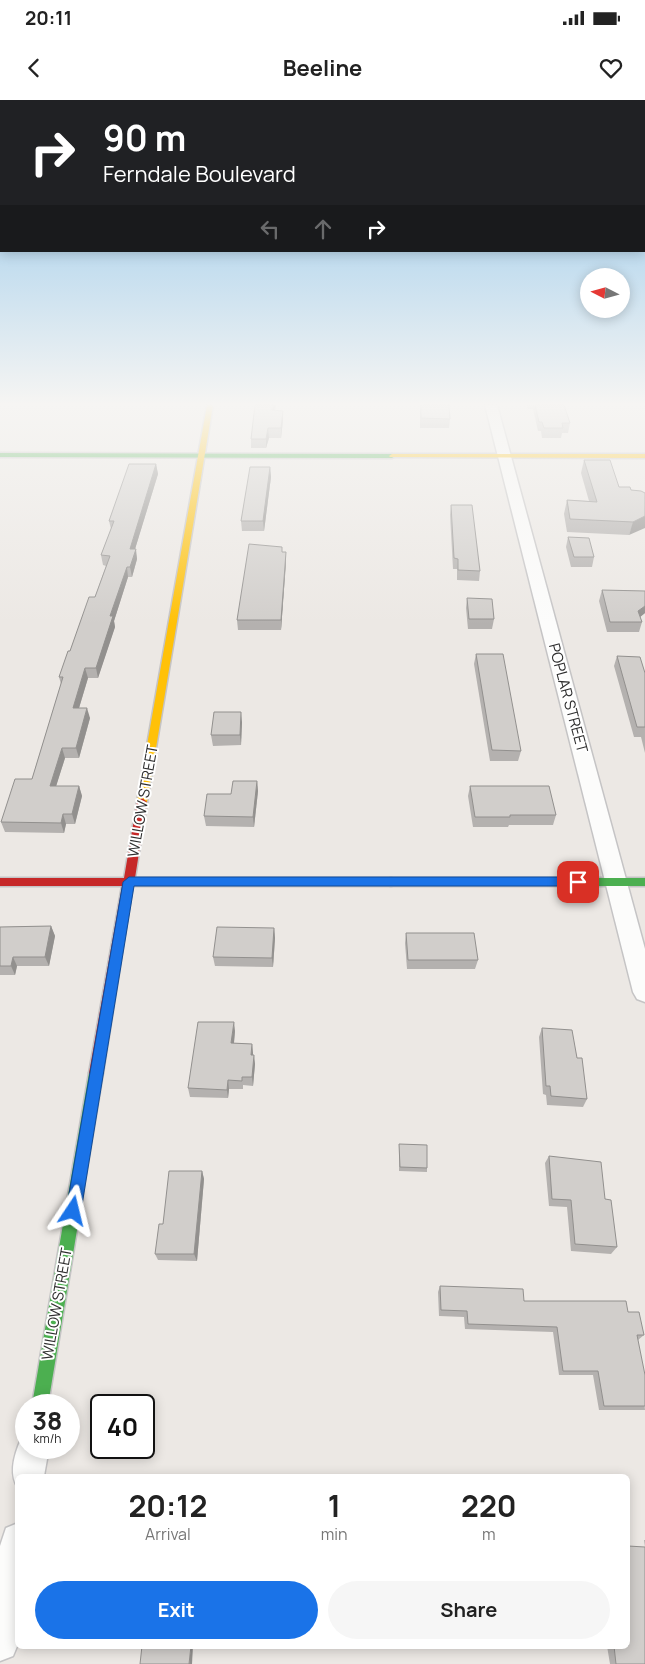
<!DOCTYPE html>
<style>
body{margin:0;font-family:Manrope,sans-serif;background:#f6f6f6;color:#222;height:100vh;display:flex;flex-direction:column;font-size:19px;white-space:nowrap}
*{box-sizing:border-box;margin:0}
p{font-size:16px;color:#767676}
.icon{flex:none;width:28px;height:28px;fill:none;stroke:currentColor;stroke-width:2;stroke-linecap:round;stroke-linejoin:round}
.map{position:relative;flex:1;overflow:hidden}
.drawer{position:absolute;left:15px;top:1374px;width:615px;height:175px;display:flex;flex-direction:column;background:#fff;border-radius:8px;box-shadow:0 2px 12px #0003}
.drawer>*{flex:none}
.guide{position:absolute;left:0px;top:0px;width:645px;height:152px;box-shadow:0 2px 12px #0003;background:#202124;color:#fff;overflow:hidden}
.needle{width:32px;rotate:276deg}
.fabs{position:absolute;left:580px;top:168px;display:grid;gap:10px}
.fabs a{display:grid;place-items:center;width:50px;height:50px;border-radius:50%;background:#fff;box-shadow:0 2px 12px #0003;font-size:25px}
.speed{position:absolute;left:15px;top:1294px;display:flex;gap:10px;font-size:25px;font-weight:700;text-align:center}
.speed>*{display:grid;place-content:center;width:65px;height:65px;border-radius:50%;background:#fff;box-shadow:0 2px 12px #0003;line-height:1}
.speed small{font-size:12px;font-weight:400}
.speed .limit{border:2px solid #111;border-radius:8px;background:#fff;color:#111}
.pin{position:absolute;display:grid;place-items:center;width:42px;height:42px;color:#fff;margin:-21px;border-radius:10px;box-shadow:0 2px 8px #0006}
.me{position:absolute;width:55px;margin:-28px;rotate:10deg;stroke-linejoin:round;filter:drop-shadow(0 0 4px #0008)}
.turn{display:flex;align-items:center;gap:18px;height:105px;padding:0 20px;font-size:22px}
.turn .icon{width:65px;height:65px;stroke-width:2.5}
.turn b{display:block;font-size:35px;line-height:42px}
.lanes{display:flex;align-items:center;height:48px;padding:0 20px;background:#0003;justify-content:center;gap:25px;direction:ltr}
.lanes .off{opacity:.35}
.eta{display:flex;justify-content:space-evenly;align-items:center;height:85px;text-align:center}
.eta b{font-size:30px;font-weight:700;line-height:35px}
.primary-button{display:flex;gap:10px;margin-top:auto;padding:10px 20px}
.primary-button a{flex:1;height:58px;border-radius:30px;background:#1a73e8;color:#fff;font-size:20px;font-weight:700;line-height:58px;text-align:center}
.primary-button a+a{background:#f6f6f6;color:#222}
.status{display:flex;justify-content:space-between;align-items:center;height:35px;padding:0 25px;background:#fff;direction:ltr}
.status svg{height:14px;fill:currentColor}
header{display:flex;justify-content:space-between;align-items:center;height:65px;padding:0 20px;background:#fff;font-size:22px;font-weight:700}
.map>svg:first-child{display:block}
</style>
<div class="status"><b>20:11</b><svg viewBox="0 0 49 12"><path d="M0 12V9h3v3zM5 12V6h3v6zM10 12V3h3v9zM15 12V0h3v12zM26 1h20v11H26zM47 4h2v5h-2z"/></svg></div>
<header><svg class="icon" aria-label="back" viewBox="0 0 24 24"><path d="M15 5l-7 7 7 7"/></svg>Beeline<svg class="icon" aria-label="heart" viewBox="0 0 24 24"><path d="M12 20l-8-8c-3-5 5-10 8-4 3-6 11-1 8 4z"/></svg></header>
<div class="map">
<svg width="645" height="1564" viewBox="0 0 645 1564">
<rect width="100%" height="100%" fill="#ece8e4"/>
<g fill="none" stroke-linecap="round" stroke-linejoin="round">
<defs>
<g id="street">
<polygon points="485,305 497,305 645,849 645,902 637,899 633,892"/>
<path d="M 26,1335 L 26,1348 L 49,1348 L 44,1376 L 18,1376 L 18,1388 C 8,1373 15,1352 22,1337 Z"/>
<polygon points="18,1423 18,1544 13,1556 0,1561 0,1446 6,1428"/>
</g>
<g id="fast">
<polygon points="0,353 392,354 395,356 392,358 0,357"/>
<polygon points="391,778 645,778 645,786 391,786 387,785 385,782 387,779"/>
<polygon points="96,967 101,969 103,973 48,1305 32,1305 89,973 91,969"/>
</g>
<g id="slow">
<polygon points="207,305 213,305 147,702 142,706 137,702"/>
<polygon points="392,354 645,354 645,358 390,357 389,356"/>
</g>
<polygon id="jam" points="142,698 147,702 135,778 391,778 395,779 397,782 395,785 391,786 133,786 103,973 101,977 96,979 91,977 89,973 122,786 0,786 0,778 124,778 137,702"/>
</defs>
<use href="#street" stroke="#c5c4c5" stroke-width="3"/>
<use href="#fast" stroke="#c5c4c5" stroke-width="3"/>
<use href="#slow" stroke="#c5c4c5" stroke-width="3"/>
<use href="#jam" stroke="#c5c4c5" stroke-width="3"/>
<use href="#street" fill="#fcfcfb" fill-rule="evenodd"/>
<use href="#fast" fill="#4caf50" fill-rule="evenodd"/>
<use href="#slow" fill="#ffc107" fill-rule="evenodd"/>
<use href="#jam" fill="#c62828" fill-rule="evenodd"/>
</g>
<g fill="#b4b1af">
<polygon points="255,305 276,305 275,310 283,320 281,338 269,338 266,348 251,348 251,339"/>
<polygon points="420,305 449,305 450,319 449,328 420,328"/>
<polygon points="527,305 564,305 570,323 568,333 562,333 561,338 542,338 541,331 538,331 533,309 528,309"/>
<polygon points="584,360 619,387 645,393 629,435 567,432 564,414 567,400 589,401 581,373"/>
<polygon points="156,364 158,374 135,449 137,459 132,477 128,477 114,521 115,527 98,578 88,578 79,608 90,618 79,658 65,658 56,686 79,686 82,696 75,724 66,724 64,733 5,732 1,722 32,679 61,584 59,577 70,551 95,497 106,466 103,465 101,455 111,429 109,421"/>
<polygon points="270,367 271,377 264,431 242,431 241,421"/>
<polygon points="451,405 480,471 479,481 457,480 457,469 453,469 450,415"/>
<polygon points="568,437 594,457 592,467 571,467 566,447"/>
<polygon points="283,452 286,462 281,530 238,530 237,520"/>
<polygon points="602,490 645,491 645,513 640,517 642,522 639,532 607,532 599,501"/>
<polygon points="467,498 494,519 492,529 468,529 466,508"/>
<polygon points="476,554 521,651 518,661 490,661 474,564"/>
<polygon points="617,556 645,573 645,653 641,637 634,637 614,566"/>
<polygon points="242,622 241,645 213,646 211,635"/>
<polygon points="257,681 258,691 254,727 206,726 204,716 231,694"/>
<polygon points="470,686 556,715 553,725 509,725 508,727 473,727 468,696"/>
<polygon points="51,826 55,836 49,866 17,866 15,875 0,875 0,827"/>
<polygon points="274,828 275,838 273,867 215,866 213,857"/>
<polygon points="406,833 478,860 475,869 407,869 405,843"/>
<polygon points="542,928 577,958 587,999 583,1007 547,1005 546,995 543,994 539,937"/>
<polygon points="235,931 234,943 252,944 253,955 255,964 253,986 243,985 243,989 229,989 228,998 190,997 188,988"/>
<polygon points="399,1044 427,1068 427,1072 399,1071"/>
<polygon points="549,1056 605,1099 617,1147 611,1154 571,1151 567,1107 549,1106 545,1063"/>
<polygon points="202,1071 204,1079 197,1161 158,1160 155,1154"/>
<polygon points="440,1186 524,1201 628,1212 644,1235 638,1240 645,1310 599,1310 593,1275 559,1275 553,1232 465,1229 464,1217 439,1216 438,1192"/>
<polygon points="644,1440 645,1440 645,1564 610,1564 607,1546 628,1546 645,1447"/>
</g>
<g fill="#92908e">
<polygon points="273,305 276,305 273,320 272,310"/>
<polygon points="283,311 283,320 281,338 281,328"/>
<polygon points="268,328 269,338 266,348 266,339"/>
<polygon points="156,364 158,374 132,459 130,449"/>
<polygon points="270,367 271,377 264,431 263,421"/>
<polygon points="645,416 645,428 629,435 633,422"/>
<polygon points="136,449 137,459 132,477 130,467"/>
<polygon points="286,452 286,462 281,530 281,520"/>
<polygon points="127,467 128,477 114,521 115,527 98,578 96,568 110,516"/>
<polygon points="645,506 645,513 635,521 638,511"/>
<polygon points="85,568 88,578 76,618 73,608"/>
<polygon points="87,608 90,618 79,658 76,648"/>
<polygon points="241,612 242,622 241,645 240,635"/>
<polygon points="62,648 65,658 53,696 50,686"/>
<polygon points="257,681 258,691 254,727 253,717"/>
<polygon points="79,686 82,696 75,724 72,714"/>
<polygon points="63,714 66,724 64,733 61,723"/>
<polygon points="51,826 55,836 49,866 45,857"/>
<polygon points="274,828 275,838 273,867 272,858"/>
<polygon points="13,857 17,866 15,875 11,866"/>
<polygon points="234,922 235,931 233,952 231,943"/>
<polygon points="252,944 253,953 252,964 251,955"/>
<polygon points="254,955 255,964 253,986 252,977"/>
<polygon points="228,980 229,989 228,998 227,990"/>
<polygon points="202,1071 204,1079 197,1161 194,1154"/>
<polygon points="191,1546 193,1546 192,1564 189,1564"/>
</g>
<g fill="#d1cecb" stroke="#92908e">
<polygon points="255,305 273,305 272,310 283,311 281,328 268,328 266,339 251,339"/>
<polygon points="421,305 449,305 450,319 421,318"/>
<polygon points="535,305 564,305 570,323 562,323 563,328 544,328 542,322 539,322"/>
<polygon points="584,360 610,360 619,387 630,387 631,390 641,391 645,393 645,416 633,422 570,419 567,400 597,402"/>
<polygon points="129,364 156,364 130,449 136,449 130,467 127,467 110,516 113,516 96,568 85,568 73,608 87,608 76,648 62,648 50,686 79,686 72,714 63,714 61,723 1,722 15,679 32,679 63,577 59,577 68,551 70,551 89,497 95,497 110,456 101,455 114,421 109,421"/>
<polygon points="250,367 270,367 263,421 241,421"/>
<polygon points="451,405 472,405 480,471 458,470 458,459 454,458"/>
<polygon points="568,437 589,438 594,457 574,457"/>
<polygon points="249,444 282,447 282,452 286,452 281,520 237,520"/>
<polygon points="602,490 645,491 645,506 638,511 642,522 610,522"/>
<polygon points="467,498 492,499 494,519 469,519"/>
<polygon points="476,554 503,554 521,651 492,650"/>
<polygon points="617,556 640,557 645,573 645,627 637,627"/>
<polygon points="214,612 241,612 240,635 211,635"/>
<polygon points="233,681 257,681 253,717 204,716 207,694 231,694"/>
<polygon points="470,686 549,686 556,715 510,715 510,717 475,717"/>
<polygon points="51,826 45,857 13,857 11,866 0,866 0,827"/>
<polygon points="217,827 274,828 272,858 213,857"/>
<polygon points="406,833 474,833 478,860 408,860"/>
<polygon points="198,922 234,922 231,943 252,944 251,955 254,955 252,977 242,977 242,981 228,980 227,990 188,988"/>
<polygon points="542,928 572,930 577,958 582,958 587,999 551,996 550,986 546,986"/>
<polygon points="399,1044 427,1045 427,1068 400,1067"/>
<polygon points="549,1056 601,1062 605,1099 611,1100 617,1147 575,1144 571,1100 552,1099"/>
<polygon points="169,1071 202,1071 194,1154 155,1154 159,1124 163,1124"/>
<polygon points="440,1186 523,1189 524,1201 626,1201 628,1212 639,1212 644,1235 637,1235 645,1275 645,1306 604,1306 598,1271 563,1271 557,1227 468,1224 467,1211 441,1210"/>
<polygon points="628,1446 645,1447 645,1564 616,1564 614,1546 628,1546"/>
<polygon points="142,1546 191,1546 189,1564 140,1564"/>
</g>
<linearGradient id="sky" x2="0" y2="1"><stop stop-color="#88c2ea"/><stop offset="0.58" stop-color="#f6f5f3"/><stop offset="1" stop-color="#f6f5f3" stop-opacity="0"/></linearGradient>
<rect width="645" height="524" fill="url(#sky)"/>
<polygon fill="#1a73e8" stroke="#114b97" points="129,777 578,777 583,782 578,786 134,786 81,1111 78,1116 73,1119 68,1116 66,1111 123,782"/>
<g text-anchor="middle" stroke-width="4" stroke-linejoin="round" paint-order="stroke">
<g font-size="15" fill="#2e2e2e" stroke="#fff">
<text transform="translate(568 598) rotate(75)" y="5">POPLAR STREET</text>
<text transform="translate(143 701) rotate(-80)" y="5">WILLOW STREET</text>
<text transform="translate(57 1204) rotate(-80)" y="5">WILLOW STREET</text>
</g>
</g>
</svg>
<div class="fabs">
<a><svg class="needle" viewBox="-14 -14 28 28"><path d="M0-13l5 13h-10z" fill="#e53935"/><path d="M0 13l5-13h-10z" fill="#767676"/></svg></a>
</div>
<div class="speed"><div>38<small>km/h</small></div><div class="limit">40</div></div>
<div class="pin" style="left:578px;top:782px;background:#d93025"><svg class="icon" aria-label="arrive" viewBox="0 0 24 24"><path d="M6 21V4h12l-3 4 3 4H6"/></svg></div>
<svg class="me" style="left:73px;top:1111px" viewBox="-20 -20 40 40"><path d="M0-17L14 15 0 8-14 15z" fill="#1a73e8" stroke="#fff" stroke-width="4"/></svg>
<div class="guide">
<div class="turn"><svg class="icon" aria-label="right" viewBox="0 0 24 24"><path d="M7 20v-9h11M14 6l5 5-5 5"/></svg><div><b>90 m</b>Ferndale Boulevard</div></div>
<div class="lanes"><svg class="icon off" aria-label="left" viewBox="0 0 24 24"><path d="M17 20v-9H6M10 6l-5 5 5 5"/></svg><svg class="icon off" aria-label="ahead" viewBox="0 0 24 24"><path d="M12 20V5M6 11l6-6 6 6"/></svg><svg class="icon" aria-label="right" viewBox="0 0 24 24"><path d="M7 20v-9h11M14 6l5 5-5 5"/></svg></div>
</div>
<section class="drawer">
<div class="eta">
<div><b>20:12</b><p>Arrival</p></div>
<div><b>1</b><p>min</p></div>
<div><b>220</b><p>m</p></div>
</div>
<div class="primary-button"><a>Exit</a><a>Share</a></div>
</section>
</div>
